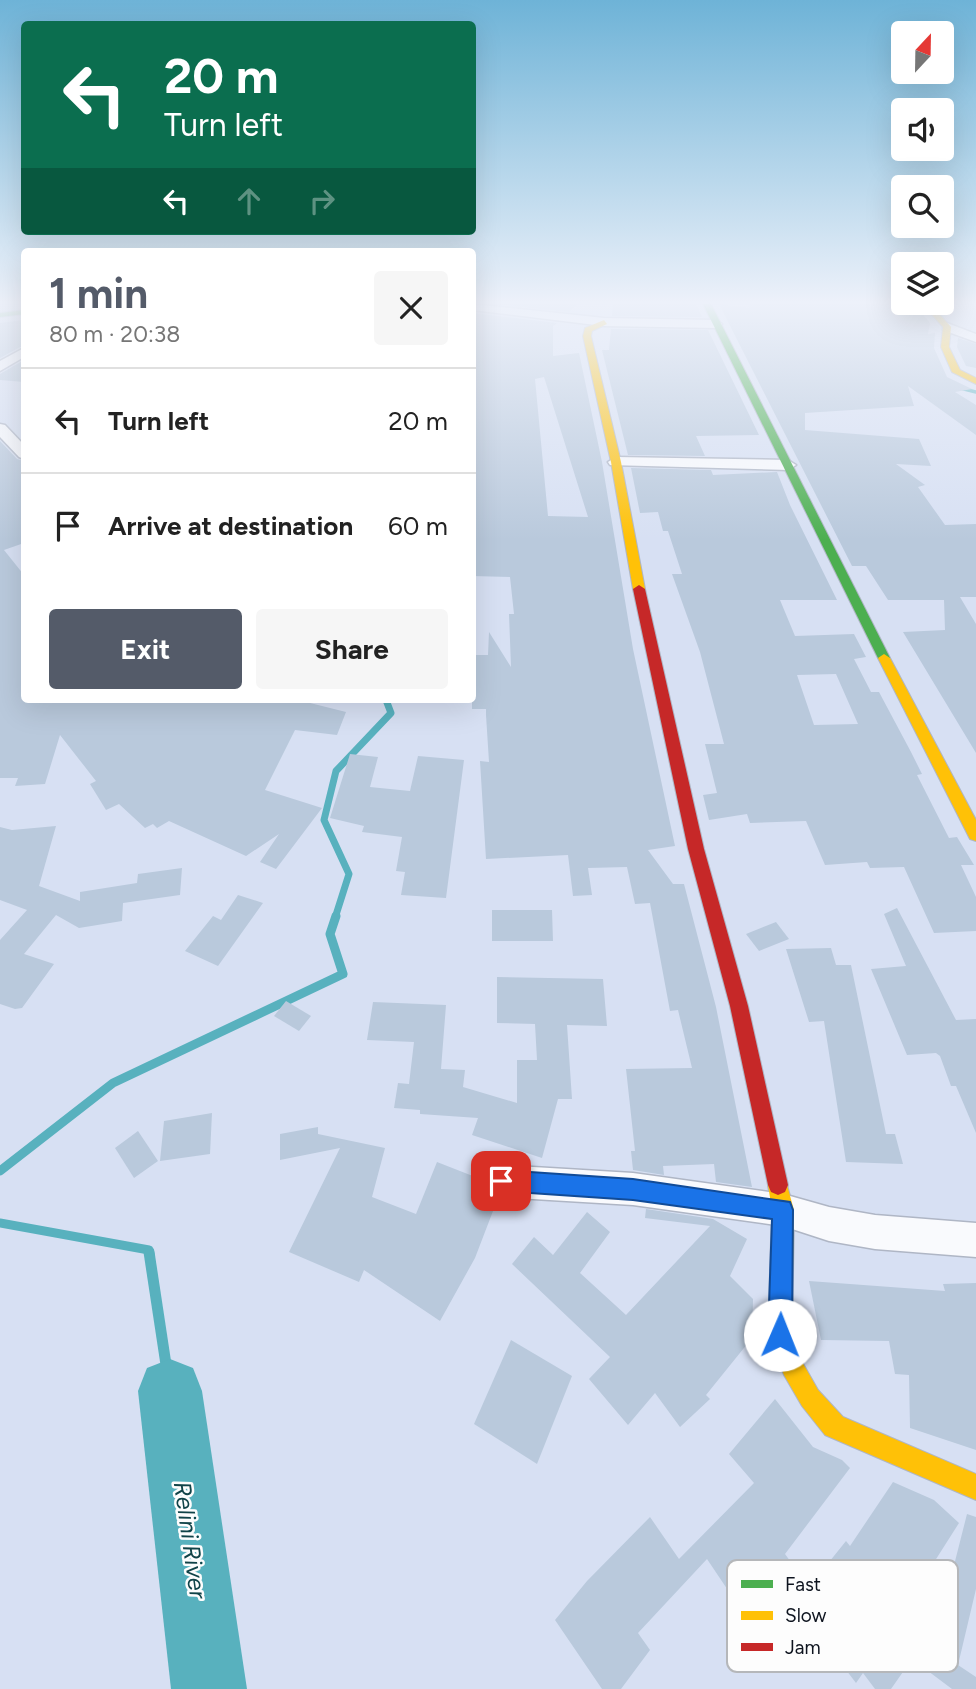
<!DOCTYPE html>
<meta charset="utf-8">
<style>
body{margin:0;font-family:Figtree,sans-serif;background:#f6f6f6;color:#222;height:100vh;display:flex;flex-direction:column;font-size:26px;white-space:nowrap}
*{box-sizing:border-box;margin:0}
p{font-size:23px;color:#767676}
.icon{flex:none;width:38px;height:38px;fill:none;stroke:currentColor;stroke-width:2;stroke-linecap:round;stroke-linejoin:round}
.map{position:relative;flex:1;overflow:hidden}
.side{position:absolute;left:21px;top:248px;width:455px;height:455px;display:flex;flex-direction:column;background:#fff;border-radius:7px;box-shadow:0 7px 28px #0002}
.side>*{flex:none}
.hud{position:absolute;left:21px;top:21px;width:455px;height:214px;border-radius:7px;box-shadow:0 7px 28px #0002;background:#0b6e4f;color:#fff;overflow:hidden}
.needle{width:46px;rotate:22deg}
.buttons{position:absolute;left:891px;top:21px;display:grid;gap:14px}
.buttons a{display:grid;place-items:center;width:63px;height:63px;border-radius:7px;background:#fff;box-shadow:0 7px 28px #0002;font-size:35px}
.pin{position:absolute;display:grid;place-items:center;width:60px;height:60px;color:#fff;margin:-30px;border-radius:14px;box-shadow:0 4px 10px #0006}
.me{position:absolute;width:77px;margin:-38px;rotate:1deg;stroke-linejoin:round;filter:drop-shadow(0 0 5px #0008)}
.turn{display:flex;align-items:center;gap:24px;height:147px;padding:0 28px;font-size:32px}
.turn .icon{width:91px;height:91px;stroke-width:2.5}
.turn b{display:block;font-size:49px;line-height:60px}
.lanes{display:flex;align-items:center;height:66px;padding:0 28px;background:#0003;justify-content:center;gap:35px;direction:ltr}
.lanes .off{opacity:.35}
.round{display:grid;place-items:center;flex:none;width:74px;height:74px;border-radius:7px;background:#f6f6f6}
.headline{display:flex;align-items:center;justify-content:space-between;height:119px;padding:0 28px}
h1{font-size:42px;font-weight:700;line-height:52px;color:#545b69}
.primary-button{display:flex;gap:14px;margin-top:auto;padding:14px 28px}
.primary-button a{flex:1;height:80px;border-radius:7px;background:#545b69;color:#fff;font-size:28px;font-weight:700;line-height:80px;text-align:center}
.primary-button a+a{background:#f6f6f6;color:#222}
ul{padding:0;list-style:none}
li{display:flex;align-items:center;gap:21px;height:105px;padding:0 28px;border-top:2px solid #e0e0e0}
li div{flex:1}
li b{display:block;font-size:26px}
li em{font-style:normal}
.map>svg:first-child{display:block}
</style>
<div class="map">
<svg width="976" height="1689" viewBox="0 0 976 1689">
<rect width="100%" height="100%" fill="#d7e0f3"/>
<g fill="none" stroke-linecap="round" stroke-linejoin="round">
<polyline stroke="#58b1be" stroke-width="3.5" points="960,388 976,392"/>
<polyline stroke="#58b1be" stroke-width="7" points="335,918 349,874 324,820 336,771 391,713 386,700"/>
<g stroke="#58b1be" stroke-width="9">
<polyline points="0,1171 113,1083 343,974 330,934 336,916"/>
<polyline points="0,1223 149,1250 150,1254"/>
</g>
<polyline stroke="#58b1be" stroke-width="11" points="149,1252 170,1391"/>
<polygon fill="#58b1be" fill-rule="evenodd" points="170,1359 193,1368 202,1391 247,1689 171,1689 138,1391 147,1368"/>
</g>
<g fill="#b9c9dc" fill-rule="evenodd">
<polygon points="497,304 577,304 569,312"/>
<polygon points="613,304 696,304 702,317 612,316"/>
<polygon points="719,304 749,308 750,304 914,304 930,323 928,334 935,333 934,348 947,377 972,389 955,392 976,405 976,435 908,386 914,406 805,413 805,430 919,439 931,466 896,464 925,485 918,487 945,525 976,524 976,597 960,597 976,624 976,753 903,632 945,630 944,600 888,600 866,566 852,566"/>
<path d="M 472,313 L 557,323 L 553,326 L 553,356 L 579,353 L 602,462 L 633,649 L 675,846 L 648,850 L 673,884 L 684,884 L 716,1007 L 752,1187 L 716,1182 L 714,1164 L 663,1166 L 664,1175 L 633,1170 L 631,1151 L 635,1151 L 626,1069 L 692,1068 L 678,1010 L 670,1011 L 650,903 L 635,904 L 627,867 L 588,868 L 592,895 L 573,896 L 568,855 L 486,859 L 480,761 L 489,762 L 486,715 L 486,709 L 472,709 L 472,655 L 488,655 L 489,632 L 511,667 L 509,614 L 514,614 L 510,577 L 472,576 ZM 544,377 L 588,517 L 548,516 L 535,379 Z"/>
<polygon points="24,320 24,345 0,358 0,323"/>
<polygon points="611,329 708,330 759,435 696,436 705,456 628,455 602,350 609,350"/>
<polygon points="958,338 976,344 976,368 966,366 957,347"/>
<polygon points="24,360 24,382 0,380 0,374"/>
<polygon points="0,441 17,459 24,461 24,543 4,550 24,575 24,700 277,700 306,702 346,712 337,735 295,730 265,790 322,808 276,869 260,862 279,834 246,856 169,821 157,828 153,824 145,828 119,804 106,810 90,784 96,781 60,735 45,784 15,786 18,778 0,778"/>
<path d="M 631,468 L 711,470 L 713,475 L 777,472 L 790,505 L 837,600 L 780,600 L 795,636 L 854,634 L 866,657 L 854,659 L 871,692 L 879,692 L 911,752 L 922,774 L 917,775 L 949,838 L 957,837 L 974,865 L 961,865 L 976,897 L 976,931 L 934,933 L 904,867 L 870,868 L 867,862 L 825,865 L 806,821 L 750,823 L 747,814 L 709,820 L 703,795 L 717,793 L 705,744 L 724,744 L 700,652 L 672,574 L 682,574 L 668,531 L 663,531 L 658,512 L 640,513 ZM 836,674 L 858,724 L 814,725 L 797,675 Z"/>
<polygon points="350,754 378,757 370,787 410,791 418,756 464,760 446,898 401,895 405,872 396,871 402,837 362,832 364,826 330,818"/>
<polygon points="56,826 39,886 80,901 80,892 137,883 138,874 182,868 180,895 123,903 122,921 79,928 56,915 24,954 54,964 22,1008 15,1009 0,1004 0,940 27,910 0,900 0,827 12,830"/>
<polygon points="238,895 263,903 218,966 185,951 213,916 221,920"/>
<polygon points="897,908 956,1020 976,1019 976,1133 956,1086 951,1086 940,1056 936,1053 907,1055 871,969 906,966 884,914"/>
<polygon points="492,910 552,910 553,941 492,941"/>
<polygon points="776,922 789,939 759,951 746,934"/>
<polygon points="831,948 836,965 851,965 886,1134 895,1134 903,1164 846,1162 824,1021 809,1022 786,949"/>
<polygon points="497,977 603,979 607,1026 567,1025 572,1099 558,1099 542,1158 472,1135 478,1118 420,1114 420,1110 394,1108 398,1083 409,1084 414,1042 367,1040 373,1002 446,1005 441,1069 465,1070 463,1087 517,1103 517,1060 537,1060 535,1024 497,1023"/>
<polygon points="286,1001 311,1016 299,1031 274,1016"/>
<polygon points="212,1113 210,1154 160,1161 164,1121"/>
<polygon points="318,1127 318,1134 385,1148 372,1197 416,1214 437,1162 483,1180 488,1193 498,1198 475,1258 440,1321 364,1270 359,1282 289,1252 340,1148 280,1160 280,1134"/>
<polygon points="138,1131 158,1161 134,1178 115,1148"/>
<polygon points="646,1209 713,1219 747,1239 730,1276 753,1299 752,1338 706,1395 710,1399 680,1427 655,1393 628,1425 589,1379 610,1357 512,1264 534,1237 553,1255 587,1212 610,1232 580,1273 626,1315 710,1226 645,1218"/>
<polygon points="809,1281 945,1291 943,1284 976,1283 976,1450 910,1428 909,1375 895,1374 889,1341 821,1340"/>
<polygon points="511,1340 572,1376 537,1464 474,1424"/>
<polygon points="775,1399 813,1447 842,1460 850,1468 785,1554 809,1587 846,1541 850,1546 893,1482 934,1500 959,1523 903,1611 933,1648 967,1514 976,1517 976,1589 958,1665 976,1677 976,1689 952,1689 912,1659 891,1689 875,1689 863,1673 856,1683 808,1620 774,1659 707,1559 638,1633 650,1650 621,1689 602,1689 555,1620 587,1581 650,1517 679,1559 754,1483 729,1454"/>
</g>
<g fill="none" stroke-linecap="round" stroke-linejoin="round">
<defs>
<g id="street">
<polygon points="472,304 604,318 716,320 722,324 716,328 604,326 472,310"/>
<polygon points="947,323 976,334 976,342 943,330 943,324"/>
<polygon points="24,348 24,357 0,371 0,361"/>
<polygon points="0,424 5,425 24,445 24,459 19,457 0,437"/>
<polygon points="616,457 788,460 796,465 788,470 610,465 608,462"/>
<polygon points="501,1165 633,1173 783,1194 829,1207 875,1215 976,1223 976,1257 875,1249 829,1241 783,1226 633,1205 501,1197 490,1192 485,1181 490,1170"/>
</g>
<g id="fast">
<polygon points="703,304 711,304 890,658 889,661 884,662 878,658"/>
<polygon points="24,310 24,314 0,317 0,313"/>
</g>
<g id="slow">
<polygon points="922,304 930,304 951,327 949,347 960,370 976,378 976,384 952,372 941,347 943,327"/>
<polygon points="604,320 607,324 592,331 591,336 621,462 645,589 639,593 633,589 611,462 583,336 585,328"/>
<polygon points="884,654 890,658 976,820 976,841 970,839 878,658"/>
<polygon points="778,1175 785,1178 794,1210 792,1335 801,1360 818,1390 843,1417 976,1474 976,1500 825,1435 802,1406 784,1375 768,1335 772,1210 768,1185 771,1178"/>
</g>
<polygon id="jam" points="639,585 645,589 704,849 748,1006 788,1185 785,1192 778,1195 771,1192 768,1185 730,1006 688,849 633,589"/>
</defs>
<use href="#street" stroke="#afb6c5" stroke-width="3"/>
<use href="#fast" stroke="#afb6c5" stroke-width="2"/>
<use href="#slow" stroke="#afb6c5" stroke-width="2"/>
<use href="#jam" stroke="#afb6c5" stroke-width="2"/>
<use href="#street" fill="#f9fafd" fill-rule="evenodd"/>
<use href="#fast" fill="#4caf50" fill-rule="evenodd"/>
<use href="#slow" fill="#ffc107" fill-rule="evenodd"/>
<use href="#jam" fill="#c62828" fill-rule="evenodd"/>
</g>
<linearGradient id="sky" x2="0" y2="1"><stop stop-color="#6eb3d7"/><stop offset="0.56" stop-color="#edf1fa"/><stop offset="1" stop-color="#edf1fa" stop-opacity="0"/></linearGradient>
<rect width="976" height="540" fill="url(#sky)"/>
<polygon fill="#1a73e8" stroke="#114b97" stroke-width="2" points="501,1170 633,1179 790,1202 793,1210 792,1335 788,1343 780,1347 772,1343 768,1335 772,1219 633,1200 501,1191 494,1188 491,1181 494,1173"/>
<g text-anchor="middle" stroke-width="5" stroke-linejoin="round" paint-order="stroke">
<g font-size="24" font-style="italic" fill="#104348" stroke="#fdfdfd">
<text transform="translate(190 1540) rotate(82)" y="8">Relini River</text>
</g>
</g>
<rect x="727" y="1560" width="231" height="112" rx="10" fill="#fdfdfd" stroke="#b5b7ba" stroke-width="2"/>
<rect x="741" y="1580" width="32" height="8" fill="#4caf50"/>
<rect x="741" y="1611" width="32" height="9" fill="#ffc107"/>
<rect x="741" y="1643" width="32" height="8" fill="#c62828"/>
<g font-size="19" fill="#0e141f">
<text x="785" y="1591">Fast</text>
<text x="785" y="1622">Slow</text>
<text x="785" y="1654">Jam</text>
</g>
</svg>
<div class="buttons">
<a><svg class="needle" viewBox="-14 -14 28 28"><path d="M0-13l5 13h-10z" fill="#e53935"/><path d="M0 13l5-13h-10z" fill="#767676"/></svg></a>
<a><svg class="icon" aria-label="sound" viewBox="0 0 24 24"><path d="M4 9h4l5-4v14l-5-4H4zM17 9q2 3 0 6"/></svg></a>
<a><svg class="icon" aria-label="search" viewBox="0 0 24 24"><circle cx="10" cy="10" r="6"/><path d="M15 15l6 6"/></svg></a>
<a><svg class="icon" aria-label="layers" viewBox="0 0 24 24"><path d="M12 4l9 5-9 5-9-5zM3 14l9 5 9-5"/></svg></a>
</div>
<div class="pin" style="left:501px;top:1181px;background:#d93025"><svg class="icon" aria-label="arrive" viewBox="0 0 24 24"><path d="M6 21V4h12l-3 4 3 4H6"/></svg></div>
<svg class="me" style="left:780px;top:1335px" viewBox="-20 -20 40 40"><circle r="19" fill="#fff"/><path d="M0-13L10 11 0 6-10 11z" fill="#1a73e8"/></svg>
<div class="hud">
<div class="turn"><svg class="icon" aria-label="left" viewBox="0 0 24 24"><path d="M17 20v-9H6M10 6l-5 5 5 5"/></svg><div><b>20 m</b>Turn left</div></div>
<div class="lanes"><svg class="icon" aria-label="left" viewBox="0 0 24 24"><path d="M17 20v-9H6M10 6l-5 5 5 5"/></svg><svg class="icon off" aria-label="ahead" viewBox="0 0 24 24"><path d="M12 20V5M6 11l6-6 6 6"/></svg><svg class="icon off" aria-label="right" viewBox="0 0 24 24"><path d="M7 20v-9h11M14 6l5 5-5 5"/></svg></div>
</div>
<section class="side">
<div class="headline"><div><h1>1 min</h1><p>80 m · 20:38</p></div><a class="round"><svg class="icon" aria-label="close" viewBox="0 0 24 24"><path d="M6 6l12 12M18 6L6 18"/></svg></a></div>
<ul>
<li><svg class="icon" aria-label="left" viewBox="0 0 24 24"><path d="M17 20v-9H6M10 6l-5 5 5 5"/></svg><div><b>Turn left</b></div><em>20 m</em></li>
<li><svg class="icon" aria-label="arrive" viewBox="0 0 24 24"><path d="M6 21V4h12l-3 4 3 4H6"/></svg><div><b>Arrive at destination</b></div><em>60 m</em></li>
</ul>
<div class="primary-button"><a>Exit</a><a>Share</a></div>
</section>
</div>
